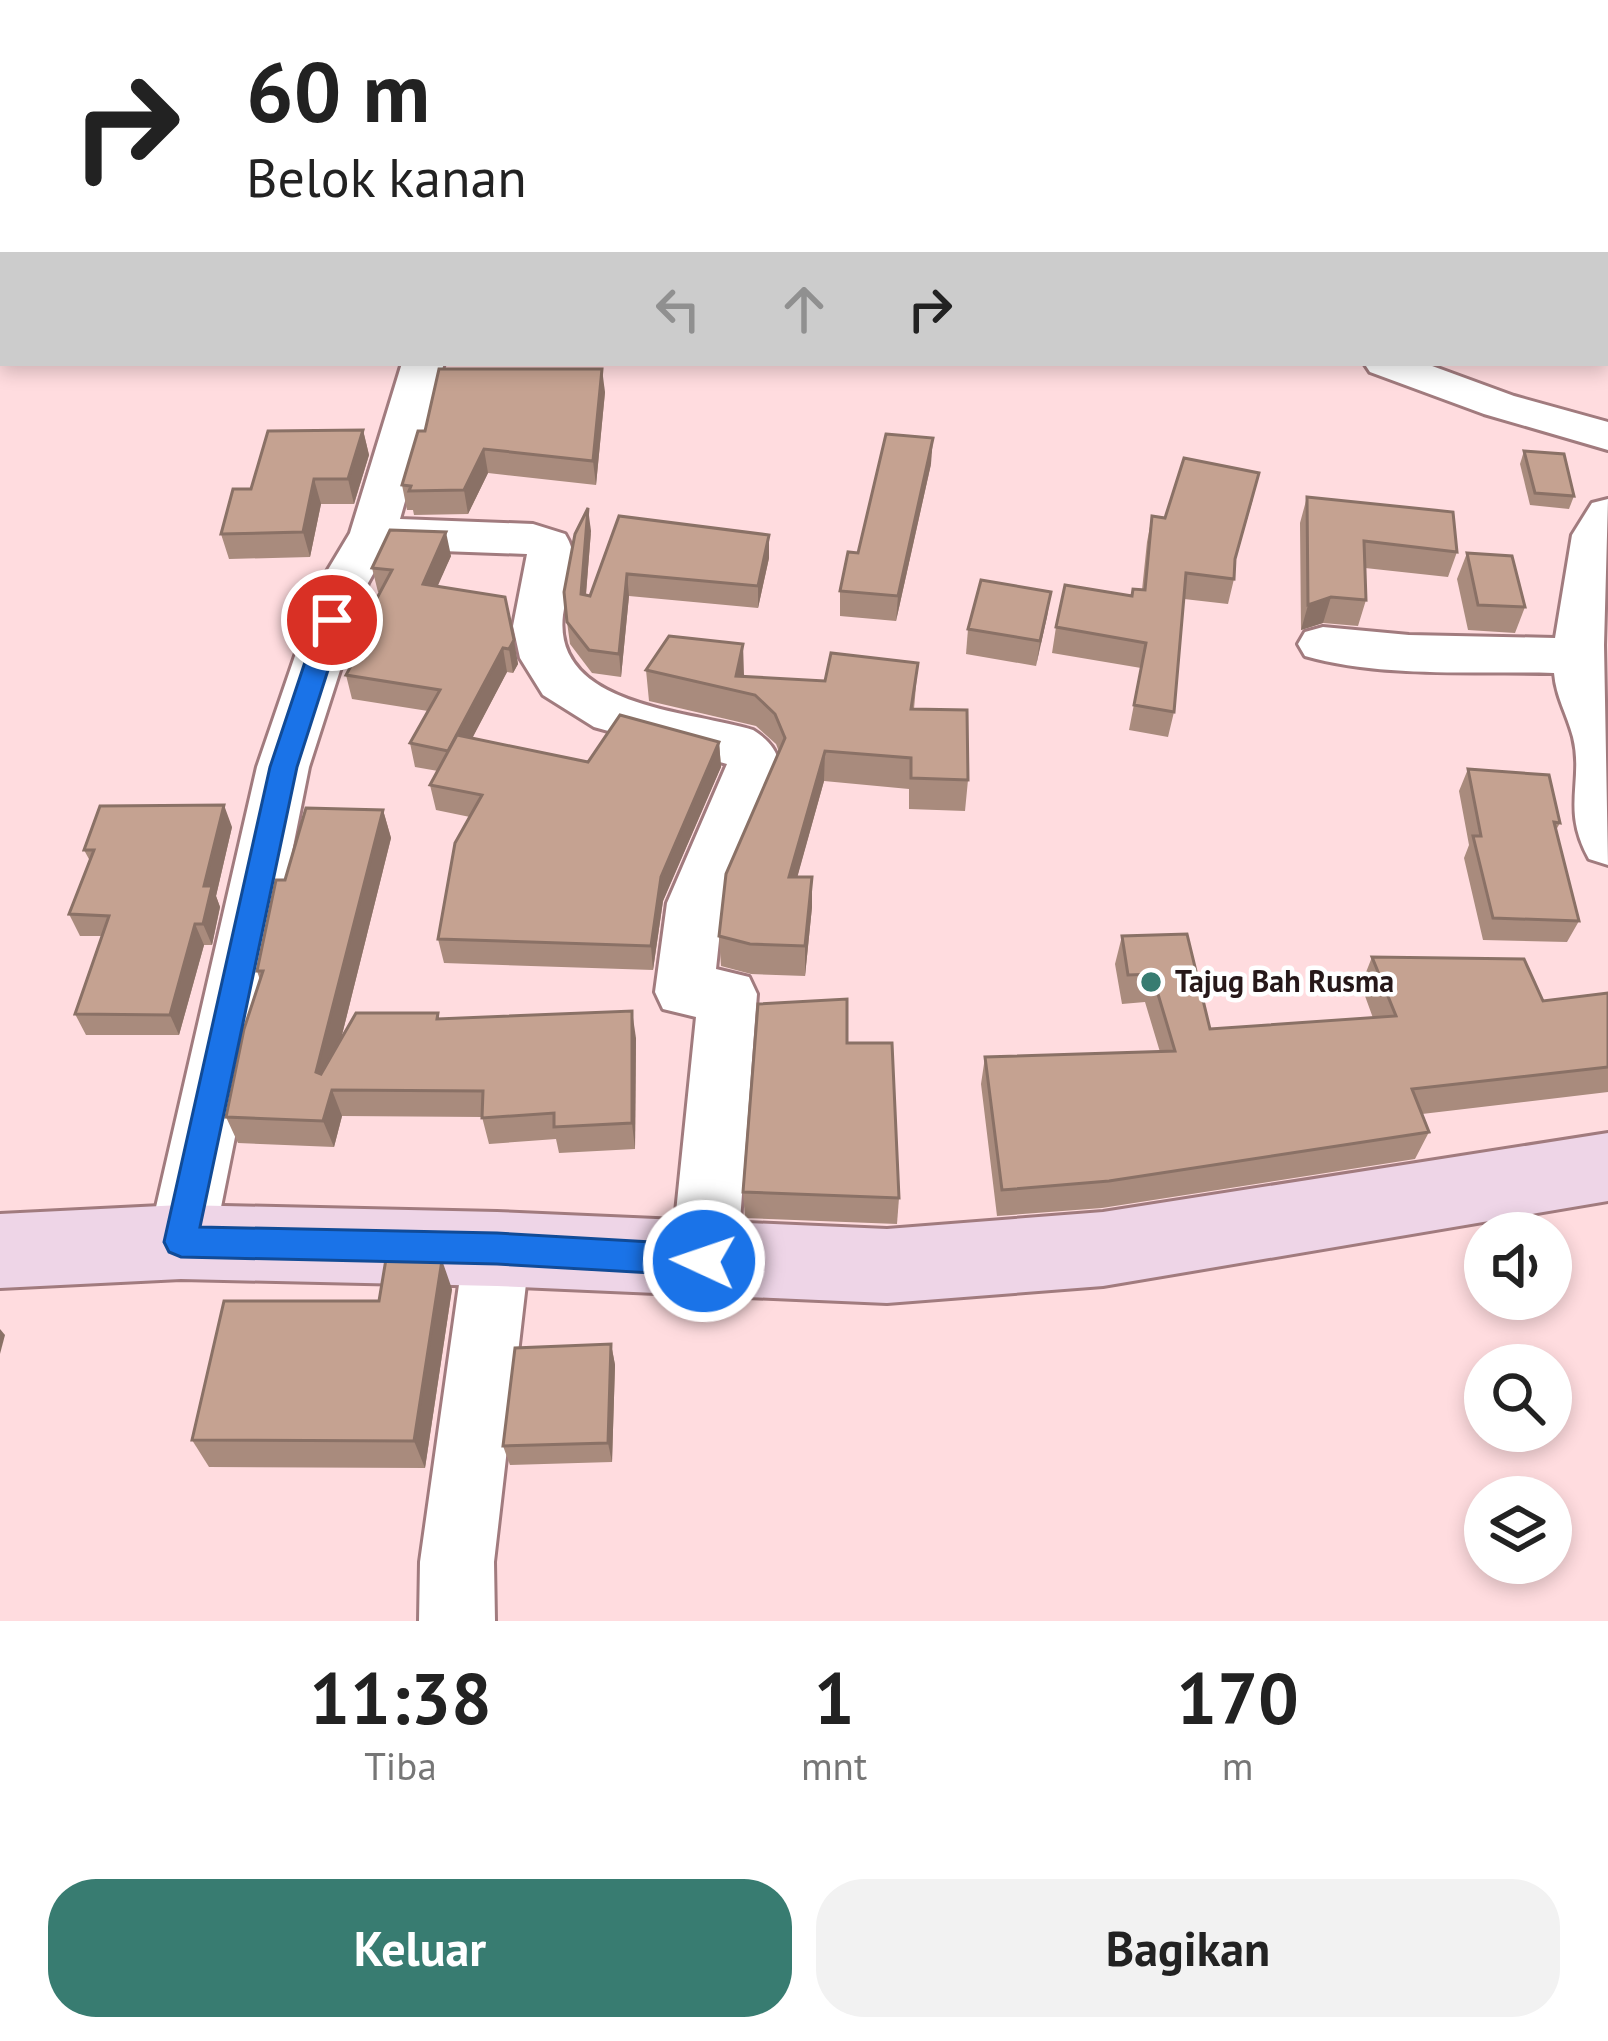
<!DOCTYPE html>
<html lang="id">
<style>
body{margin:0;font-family:"PT Sans",sans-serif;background:#f2f2f2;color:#222;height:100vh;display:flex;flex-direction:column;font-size:45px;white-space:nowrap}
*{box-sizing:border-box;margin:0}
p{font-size:39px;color:#767676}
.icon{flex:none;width:66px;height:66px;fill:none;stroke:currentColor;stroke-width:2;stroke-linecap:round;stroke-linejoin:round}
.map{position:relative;height:1621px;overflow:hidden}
.details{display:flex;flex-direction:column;background:#fff;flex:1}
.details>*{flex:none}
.banner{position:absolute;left:0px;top:0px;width:1608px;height:366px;box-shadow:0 6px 18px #0003;background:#fff;color:#222;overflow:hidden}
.buttons{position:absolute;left:1464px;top:1212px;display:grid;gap:24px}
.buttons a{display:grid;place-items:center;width:108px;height:108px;border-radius:50%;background:#fff;box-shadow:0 6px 18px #0003;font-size:60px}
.pin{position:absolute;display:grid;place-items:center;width:102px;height:102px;color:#fff;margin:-51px;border:6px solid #fff;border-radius:50%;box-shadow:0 3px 12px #0007}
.me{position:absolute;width:132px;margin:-66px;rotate:273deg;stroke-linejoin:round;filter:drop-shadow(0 0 9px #0008)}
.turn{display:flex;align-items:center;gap:42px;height:252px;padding:0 48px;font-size:54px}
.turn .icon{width:156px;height:156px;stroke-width:2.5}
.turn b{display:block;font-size:84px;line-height:102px}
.lanes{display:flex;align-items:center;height:114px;padding:0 48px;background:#0003;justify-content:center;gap:60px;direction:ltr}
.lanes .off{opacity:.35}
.eta{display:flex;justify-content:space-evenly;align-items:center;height:204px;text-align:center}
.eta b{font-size:72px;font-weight:700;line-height:84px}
.primary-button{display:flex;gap:24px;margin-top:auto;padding:24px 48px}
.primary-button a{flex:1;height:138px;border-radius:48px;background:#387c71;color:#fff;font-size:48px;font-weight:700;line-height:138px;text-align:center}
.primary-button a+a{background:#f2f2f2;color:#222}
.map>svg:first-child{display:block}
</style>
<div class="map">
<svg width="1608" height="1621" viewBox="0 0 1608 1621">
<rect width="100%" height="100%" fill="#ffdcdf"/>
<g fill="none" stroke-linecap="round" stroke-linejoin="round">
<defs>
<g id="street">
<rect x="1547" y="0" width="32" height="3"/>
<rect x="1605" y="147" width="3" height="22"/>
<path d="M 402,363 L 444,363 L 400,519 L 533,524 L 565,534 C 583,563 567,585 563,615 C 552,708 693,711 753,730 C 770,741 777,750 781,770 L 762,804 L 723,903 L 716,969 L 749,977 L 757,994 L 737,1261 L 727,1282 L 704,1291 L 681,1282 L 671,1261 L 696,1017 L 663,1009 L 655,992 L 667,903 L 727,764 L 594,727 L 543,695 L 520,658 L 513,626 L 527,554 L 387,549 L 368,583 L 309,767 L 214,1242 L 204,1263 L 181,1272 L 158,1263 L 148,1242 L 257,767 L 320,583 L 350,533 Z"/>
<polygon points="1364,363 1424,363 1514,396 1608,422 1608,450 1484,414 1370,372"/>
<path d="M 1608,499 L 1604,645 L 1608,865 L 1589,859 C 1561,809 1584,782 1573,737 C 1567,714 1556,697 1554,673 C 1474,671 1383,678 1305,656 L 1298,644 L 1305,632 L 1323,627 L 1409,635 L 1555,638 L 1572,535 L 1592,503 Z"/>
<polygon points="497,1219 520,1228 530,1249 494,1562 495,1621 419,1621 420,1562 464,1249 474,1228"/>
</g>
<polygon id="secondary" points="1608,1133 1608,1201 1103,1286 887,1303 497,1286 181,1279 0,1288 0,1214 181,1205 497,1212 887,1229 1103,1212"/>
</defs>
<use href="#street" stroke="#a17b7e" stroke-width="6"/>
<use href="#secondary" stroke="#a17b7e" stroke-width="6"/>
<use href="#street" fill="#fff" fill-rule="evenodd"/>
<use href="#secondary" fill="#eed5e7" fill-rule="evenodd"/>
</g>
<g fill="#a98b7d">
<polygon points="605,392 596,485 488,473 468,514 414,515 413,510 407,510 402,485 425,431"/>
<polygon points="363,430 369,455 354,504 321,504 310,557 229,559 221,534 251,489"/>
<polygon points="1524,451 1574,496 1569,509 1530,505 1520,464"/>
<polygon points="931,464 896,621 840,616 840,591 858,553"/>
<polygon points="1307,497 1457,552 1448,577 1365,568 1366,600 1358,626 1323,623 1301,630 1300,523"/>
<polygon points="1253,499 1234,564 1234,579 1228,604 1184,599 1174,712 1168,737 1129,730 1141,668 1052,653 1056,627 1142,590 1147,542 1152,516 1165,518"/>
<polygon points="619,516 769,535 769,558 758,608 629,596 621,677 592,673 570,644 567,622 591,531 586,595 590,596"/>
<polygon points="1467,553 1525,607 1515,633 1468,630 1457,579"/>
<polygon points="451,556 437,586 505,597 518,664 513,673 507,672 472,738 588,762 719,742 721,767 663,901 653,970 444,963 438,939 470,817 436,810 430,785 438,771 415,767 410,743 428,711 352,699 346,675 363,643 360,630 380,592 378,592 372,568"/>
<polygon points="1051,592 1036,666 966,654 968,629"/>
<polygon points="918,663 914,709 968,780 965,811 909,809 909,789 824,781 797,877 812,877 812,907 805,976 751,974 721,966 719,936 779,752 776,744 756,726 649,701 646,670 825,681"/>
<polygon points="1468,769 1560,823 1556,830 1579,921 1567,942 1483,940 1464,858 1469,845 1459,791"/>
<polygon points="383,810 391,838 341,1039 439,1018 636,1038 635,1149 559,1153 556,1139 489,1144 482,1117 342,1116 334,1147 238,1143 226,1117 260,980 257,971 285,880"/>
<polygon points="232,827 216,896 220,907 212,945 204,945 179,1035 86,1035 75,1014 102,936 80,936 69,914 90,861 84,850"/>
<polygon points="1122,936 1210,1029 1373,1018 1361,985 1372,957 1543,1001 1608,993 1608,1092 1422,1114 1429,1132 1415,1159 1102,1208 997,1216 981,1084 985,1057 1160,1052 1145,1002 1122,1004 1115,964"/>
<polygon points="847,1043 899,1198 897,1224 745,1218 743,1192"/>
<polygon points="452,1289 425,1468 209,1467 192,1440 379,1301"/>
<polygon points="611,1344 615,1365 612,1462 510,1465 503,1446"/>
</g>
<g fill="#8a7166">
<polygon points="602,369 605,392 596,485 593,461"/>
<polygon points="363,430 369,455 354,504 348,479"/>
<polygon points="933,438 931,464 896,621 898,596"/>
<polygon points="484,449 488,473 468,514 464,490"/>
<polygon points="314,479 321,504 310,557 303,532"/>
<polygon points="588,508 591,531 584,617 581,594"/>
<polygon points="446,532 451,556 428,608 423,584"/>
<polygon points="769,535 769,558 758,608 758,586"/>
<polygon points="627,574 629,596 621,677 619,654"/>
<polygon points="1051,592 1047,617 1036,666 1040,641"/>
<polygon points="1331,597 1323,623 1301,630 1308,605"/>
<polygon points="514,640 518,664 513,673 509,649"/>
<polygon points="743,644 744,675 740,692 736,676"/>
<polygon points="503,648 507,672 453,775 448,751"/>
<polygon points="719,742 721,767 663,901 653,970 651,946 661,877"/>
<polygon points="825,751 824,781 789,907 789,877"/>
<polygon points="224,805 232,827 216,896 220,907 212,945 203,924 204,886"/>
<polygon points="383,810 391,838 326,1099 316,1072"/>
<polygon points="812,877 812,907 805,976 805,946"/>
<polygon points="195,924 204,945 179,1035 170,1015"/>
<polygon points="632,1011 636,1038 635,1149 632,1123"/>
<polygon points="332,1090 342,1116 334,1147 323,1121"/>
<polygon points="442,1260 452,1289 425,1468 414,1441"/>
<polygon points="0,1329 5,1335 0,1354"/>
<polygon points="611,1344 615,1365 612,1462 608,1443"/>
</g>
<g fill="#c5a291" stroke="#8a7166" stroke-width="3">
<polygon points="439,369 602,369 593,461 484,449 464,490 409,491 411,486 402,485 418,431 425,431"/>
<polygon points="363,430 348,479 314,479 303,532 221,534 233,489 251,489 268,431"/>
<polygon points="886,434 933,438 898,596 840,591 848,552 858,553"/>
<polygon points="1524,451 1564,454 1574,496 1535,493"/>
<polygon points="1184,458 1259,473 1235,559 1234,579 1186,573 1174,712 1134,705 1146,643 1056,627 1065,585 1132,596 1133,589 1145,590 1152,516 1165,518"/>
<polygon points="1307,497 1453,512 1457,552 1364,541 1366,600 1331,597 1308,605"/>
<polygon points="588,508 581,594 590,596 619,516 769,535 758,586 627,574 619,654 589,650 567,622 564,592 575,534"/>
<polygon points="390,530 446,532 423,584 505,597 514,640 509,649 503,648 448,751 410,743 440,690 346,675 370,631 360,630 392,570 372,568"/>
<polygon points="1467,553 1512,556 1525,607 1478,605"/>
<polygon points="981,580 1051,592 1040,641 968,629"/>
<polygon points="669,636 743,644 736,676 825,681 831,653 918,663 911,709 967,710 968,780 911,778 911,758 825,751 789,877 812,877 805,946 750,944 719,936 726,874 785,738 775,714 755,695 646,670"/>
<polygon points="620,715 719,742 661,877 651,946 438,939 455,843 482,795 430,785 457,735 588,762"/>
<polygon points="1468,769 1549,775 1560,823 1554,822 1579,921 1493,918 1473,836 1481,836"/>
<polygon points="224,805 204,886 212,886 203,924 195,924 170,1015 75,1014 109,916 69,914 94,850 84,850 100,806"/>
<polygon points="306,808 383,810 316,1072 321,1074 356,1013 438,1013 437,1019 632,1011 632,1123 554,1127 554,1113 482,1118 483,1091 332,1090 323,1121 226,1117 244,1029 263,971 257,971 276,880 285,880"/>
<polygon points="1187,934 1210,1029 1396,1016 1372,957 1524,959 1543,1001 1608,993 1608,1067 1412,1089 1429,1132 1109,1181 1002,1190 985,1057 1175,1051 1152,974 1128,975 1122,936"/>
<polygon points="847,999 847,1043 892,1043 899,1198 743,1192 758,1004"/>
<polygon points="386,1259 442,1260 414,1441 192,1440 224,1301 379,1301"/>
<polygon points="611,1344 608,1443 503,1446 515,1348"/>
</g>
<polygon fill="#1a73e8" stroke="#114b97" stroke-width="3" points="332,612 344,620 297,767 200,1227 497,1233 704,1245 716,1250 721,1261 716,1271 704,1276 497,1264 181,1257 169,1252 164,1242 270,767 319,620"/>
<circle fill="#387c71" stroke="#fff" stroke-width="4.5" cx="1151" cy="982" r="12"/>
<g text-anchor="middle" stroke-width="9" stroke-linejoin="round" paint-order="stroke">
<g font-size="30" font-weight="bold" fill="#271819" stroke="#fff" text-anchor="start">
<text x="1175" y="992">Tajug Bah Rusma</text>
</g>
</g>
</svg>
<div class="buttons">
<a><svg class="icon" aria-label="sound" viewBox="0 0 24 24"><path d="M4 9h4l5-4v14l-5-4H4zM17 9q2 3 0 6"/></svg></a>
<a><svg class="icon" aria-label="search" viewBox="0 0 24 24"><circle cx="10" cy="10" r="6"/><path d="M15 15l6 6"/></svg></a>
<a><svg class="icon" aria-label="layers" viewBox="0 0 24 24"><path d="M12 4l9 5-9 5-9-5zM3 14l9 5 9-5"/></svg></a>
</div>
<div class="pin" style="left:332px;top:620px;background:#d93025"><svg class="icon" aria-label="arrive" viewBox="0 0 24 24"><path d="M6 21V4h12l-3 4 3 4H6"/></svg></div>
<svg class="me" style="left:704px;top:1261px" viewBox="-20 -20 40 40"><circle r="17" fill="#1a73e8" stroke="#fff" stroke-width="3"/><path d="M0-11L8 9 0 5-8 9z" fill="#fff"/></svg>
<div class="banner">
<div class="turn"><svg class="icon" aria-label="right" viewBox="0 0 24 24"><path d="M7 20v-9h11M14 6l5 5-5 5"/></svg><div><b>60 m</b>Belok kanan</div></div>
<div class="lanes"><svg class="icon off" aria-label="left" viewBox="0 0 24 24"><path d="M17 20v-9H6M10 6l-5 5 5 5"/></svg><svg class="icon off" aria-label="ahead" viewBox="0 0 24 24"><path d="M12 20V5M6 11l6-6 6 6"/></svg><svg class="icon" aria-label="right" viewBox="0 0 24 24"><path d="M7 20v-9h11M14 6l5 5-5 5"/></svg></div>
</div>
</div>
<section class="details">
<div class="eta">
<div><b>11:38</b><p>Tiba</p></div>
<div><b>1</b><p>mnt</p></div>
<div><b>170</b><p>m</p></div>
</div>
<div class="primary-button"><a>Keluar</a><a>Bagikan</a></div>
</section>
